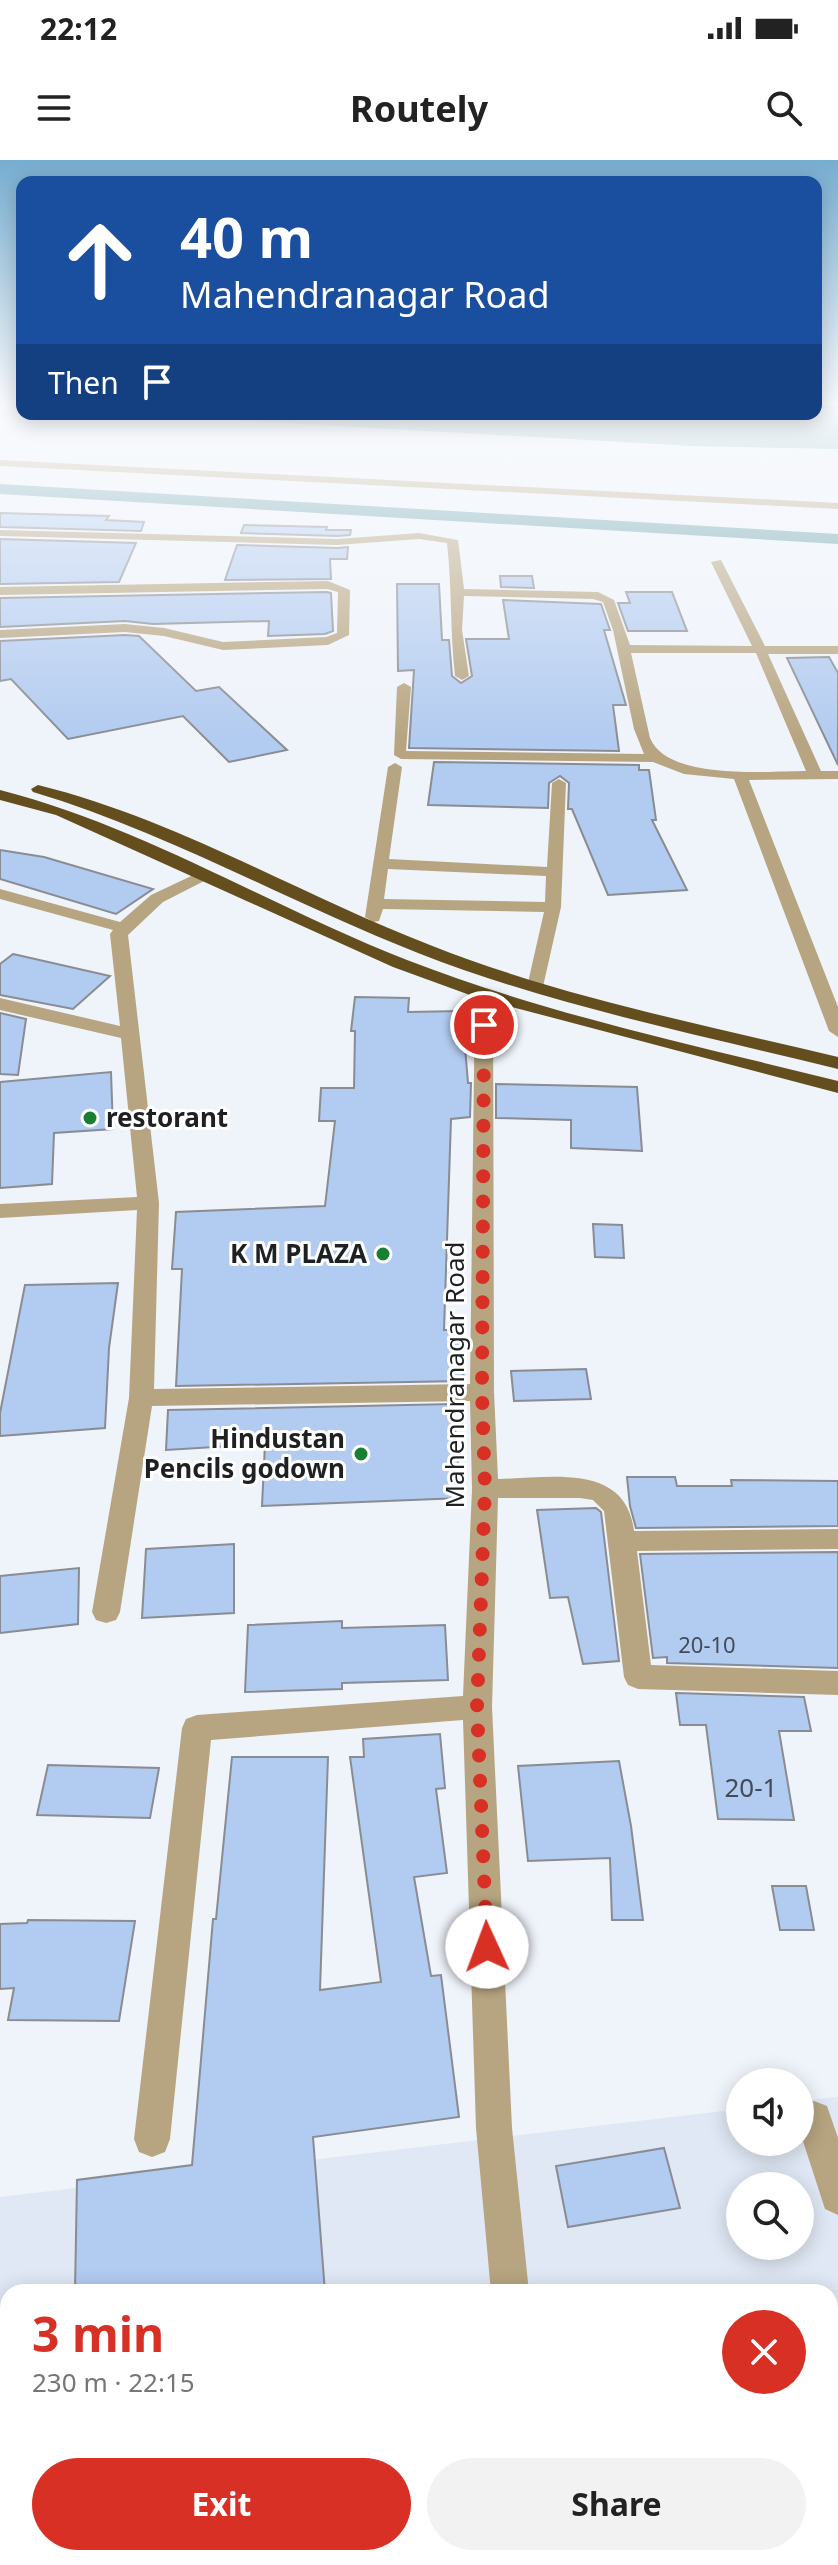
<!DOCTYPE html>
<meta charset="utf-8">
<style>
body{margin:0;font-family:"Noto Sans",sans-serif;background:#f2f2f2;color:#222;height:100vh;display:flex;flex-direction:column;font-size:30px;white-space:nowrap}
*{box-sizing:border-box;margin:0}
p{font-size:26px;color:#767676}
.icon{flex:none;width:44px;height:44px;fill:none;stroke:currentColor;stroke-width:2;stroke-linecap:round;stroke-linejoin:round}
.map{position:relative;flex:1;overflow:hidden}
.sheet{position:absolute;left:0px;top:2124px;width:838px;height:282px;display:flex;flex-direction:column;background:#fff;border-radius:24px 24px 0 0;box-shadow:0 4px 20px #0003}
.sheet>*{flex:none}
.banner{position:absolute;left:16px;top:16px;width:806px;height:244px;border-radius:16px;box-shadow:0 4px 20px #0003;background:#1a4fa0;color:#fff;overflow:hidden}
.tools{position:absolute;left:726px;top:1908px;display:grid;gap:16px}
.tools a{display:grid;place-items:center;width:88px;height:88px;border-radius:50%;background:#fff;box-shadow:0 4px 20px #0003;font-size:40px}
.pin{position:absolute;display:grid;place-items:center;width:68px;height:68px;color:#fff;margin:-34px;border:4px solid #fff;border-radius:50%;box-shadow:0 2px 8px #0007}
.me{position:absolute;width:88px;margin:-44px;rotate:358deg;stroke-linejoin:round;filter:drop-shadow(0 0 6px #0008)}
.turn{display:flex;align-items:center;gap:28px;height:168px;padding:0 32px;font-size:36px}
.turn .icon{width:104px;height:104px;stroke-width:2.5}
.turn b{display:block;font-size:56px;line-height:68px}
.then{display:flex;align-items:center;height:76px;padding:0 32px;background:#0003;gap:16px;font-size:30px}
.round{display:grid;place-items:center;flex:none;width:84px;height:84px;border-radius:42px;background:#f2f2f2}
.summary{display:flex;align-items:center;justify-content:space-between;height:136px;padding:0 32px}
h1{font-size:48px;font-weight:700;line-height:60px;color:#d93025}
.action{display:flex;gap:16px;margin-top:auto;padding:16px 32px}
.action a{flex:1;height:92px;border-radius:48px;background:#d93025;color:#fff;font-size:32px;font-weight:700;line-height:92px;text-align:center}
.action a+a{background:#f2f2f2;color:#222}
.status{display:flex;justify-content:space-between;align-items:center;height:56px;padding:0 40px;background:#fff;direction:ltr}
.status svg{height:22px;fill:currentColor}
header{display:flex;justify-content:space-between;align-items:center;height:104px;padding:0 32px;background:#fff;font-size:36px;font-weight:700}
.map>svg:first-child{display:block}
</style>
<div class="status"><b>22:12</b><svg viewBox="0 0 49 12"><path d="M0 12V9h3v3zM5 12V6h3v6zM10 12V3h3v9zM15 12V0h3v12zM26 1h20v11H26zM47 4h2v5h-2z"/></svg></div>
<header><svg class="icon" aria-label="menu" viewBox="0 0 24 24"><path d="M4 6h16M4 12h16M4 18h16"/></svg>Routely<svg class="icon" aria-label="search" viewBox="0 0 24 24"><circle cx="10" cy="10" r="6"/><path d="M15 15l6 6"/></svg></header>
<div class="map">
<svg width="838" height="2405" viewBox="0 0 838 2405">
<rect width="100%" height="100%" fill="#eff3fa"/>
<path fill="#e0e8f5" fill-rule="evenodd" d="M 838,1937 L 838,2405 L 0,2405 L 0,2037 L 740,1949 L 740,1982 L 800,1982 L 800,1941 ZM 740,2026 L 800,2026 L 800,2086 L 740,2086 ZM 8,2132 L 830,2132 L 830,2398 L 8,2398 Z"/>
<polygon fill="#6da3ac" points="816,243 838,243 838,289 692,286 127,254 816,254"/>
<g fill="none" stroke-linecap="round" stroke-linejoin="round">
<polygon fill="#6da3ac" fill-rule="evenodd" points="0,324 838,374 838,384 0,334"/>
</g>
<g fill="#b2cbf0" stroke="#898c92" stroke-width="2">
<polygon points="0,353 109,356 106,360 144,362 141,371 0,367"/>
<polygon points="244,365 327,367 326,370 351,370 350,375 337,376 241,373"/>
<polygon points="0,379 136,383 119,422 0,424"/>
<polygon points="237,385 337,388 348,387 347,399 330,399 331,419 225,420"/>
<polygon points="500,416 532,416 534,428 501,427"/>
<polygon points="397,424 439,424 442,480 449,480 452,516 461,523 472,516 466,479 509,479 503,440 601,444 610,470 604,470 626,545 613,545 619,591 409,588 414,510 398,511"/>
<polygon points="327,432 331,433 333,471 325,474 268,476 269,461 153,464 125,461 0,467 0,438"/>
<polygon points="626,432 672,432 687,471 628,471 618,443 630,443"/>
<polygon points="125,475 139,476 196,531 219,527 287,590 229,602 183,556 68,579 11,519 0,521 0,481"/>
<polygon points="829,497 838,513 838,605 787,498"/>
<polygon points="434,602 639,605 639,610 649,610 656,660 652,660 687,730 608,735 572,649 568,649 569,623 560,616 549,623 548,648 428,645"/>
<polygon points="0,690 44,697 153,729 116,754 0,719"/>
<polygon points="13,794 110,816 73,849 0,835 0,804"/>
<polygon points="355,837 409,838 408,852 462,851 468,923 471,923 470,957 451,959 444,1170 460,1170 464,1221 176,1226 182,1109 172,1109 176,1052 325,1046 335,961 319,961 321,928 354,928 355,871 351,871"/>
<polygon points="0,853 26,859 18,915 0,914"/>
<polygon points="111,912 113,969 54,973 52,1024 0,1028 0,922"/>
<polygon points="496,924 637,927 642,991 571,988 571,960 496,958"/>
<polygon points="593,1064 622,1065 624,1098 595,1097"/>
<polygon points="118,1123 109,1188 105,1268 0,1276 0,1253 25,1125"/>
<polygon points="586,1209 591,1239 514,1241 511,1211"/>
<polygon points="453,1244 461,1338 262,1346 265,1284 166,1290 168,1250"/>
<polygon points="627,1317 675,1317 677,1326 732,1326 731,1320 838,1321 838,1366 636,1368 630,1346"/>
<polygon points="596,1348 601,1352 619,1501 583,1504 568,1437 550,1438 537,1350"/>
<polygon points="234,1384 234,1453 142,1458 146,1389"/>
<polygon points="838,1392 838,1508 667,1503 667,1497 653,1498 640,1394"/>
<polygon points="79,1408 78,1464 0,1473 0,1416"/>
<polygon points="342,1461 342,1468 445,1465 448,1520 342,1523 342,1529 245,1532 248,1465"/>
<polygon points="676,1533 804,1537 811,1571 779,1571 794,1660 718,1659 706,1565 680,1565"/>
<polygon points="440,1574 445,1628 436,1629 447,1713 414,1717 431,1816 441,1815 459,1957 313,1977 325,2132 75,2132 77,2020 192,2005 213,1759 216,1759 232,1597 328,1597 320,1830 381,1822 350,1597 364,1597 363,1579"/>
<polygon points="619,1601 631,1666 643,1760 612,1760 610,1698 528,1701 518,1606"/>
<polygon points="48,1605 159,1608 150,1658 37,1655"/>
<polygon points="772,1726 806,1726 814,1770 780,1770"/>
<polygon points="28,1760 135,1761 119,1861 8,1860 14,1828 0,1829 0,1764 27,1763"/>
<polygon points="664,1988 680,2048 568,2067 556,2006"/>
</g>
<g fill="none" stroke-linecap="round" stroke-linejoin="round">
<g fill="#b7a581" fill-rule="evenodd">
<polygon points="0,300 838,343 838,349 0,306"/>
<path d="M 0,370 L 337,379 L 419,373 L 458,380 L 464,429 L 598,432 L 614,440 L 630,485 L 752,486 L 711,402 L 721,400 L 765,486 L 838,486 L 838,494 L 768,494 L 821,611 L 838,611 L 838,619 L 749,620 L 838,847 L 838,877 L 829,871 L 734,619 L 684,614 L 653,602 L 401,599 L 394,595 L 397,527 L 404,523 L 411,527 L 406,591 L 644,594 L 634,569 L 613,470 L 603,442 L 593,439 L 464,436 L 462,470 L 469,516 L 462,520 L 455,516 C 450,471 452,427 447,383 L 419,379 L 337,385 L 0,376 ZM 631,493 L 756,493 L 806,611 C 767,611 668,621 650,578 Z"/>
<polygon points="328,421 350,430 349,475 328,485 223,490 164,476 125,472 0,478 0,470 125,464 164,468 223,482 326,477 337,473 338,432 327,429 0,435 0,427"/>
<path d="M 395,603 L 402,607 L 389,699 L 547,707 L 552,623 L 559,619 L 566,623 L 561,747 L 542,831 L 536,832 L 527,827 L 544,752 L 383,749 L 379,761 L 373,762 L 365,757 L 388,607 ZM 388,709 L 546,716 L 545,742 L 384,739 Z"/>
<path d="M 204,710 L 212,715 L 210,718 L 163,742 L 128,775 L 159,1043 L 154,1229 L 470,1224 L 475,834 L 484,829 L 493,834 L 494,1232 L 498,1319 C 550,1318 626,1302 634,1371 L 838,1369 L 838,1389 L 637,1391 L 651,1505 L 838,1511 L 838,1535 L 638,1529 L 628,1525 L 624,1517 L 604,1351 L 593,1340 L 580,1338 L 498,1338 L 492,1547 L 512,1968 L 529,2132 L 491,2132 L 476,1968 L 463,1560 L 211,1580 L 170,1979 L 165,1992 L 152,1997 L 139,1992 L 134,1979 L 182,1568 L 186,1559 L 197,1555 L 463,1536 L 472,1329 L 470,1241 L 152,1246 L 120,1452 L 116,1460 L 106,1463 L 96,1460 L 92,1452 L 129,1238 L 137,1050 L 0,1058 L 0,1044 L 137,1037 L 121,878 L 0,850 L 0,838 L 120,866 L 110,774 L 113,770 L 0,739 L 0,729 L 120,762 L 151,735 Z"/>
<polygon points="814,1941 827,1946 838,1978 838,2055 825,2049 800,1972 801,1946"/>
<polygon points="838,2272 838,2314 830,2315 830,2273"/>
<polygon points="8,2377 8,2398 29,2398 27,2405 0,2405 0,2378"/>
<rect x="447" y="2398" width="42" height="7"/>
</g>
<g fill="#644e1e" fill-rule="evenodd">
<path d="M 38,625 C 176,659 298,734 430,785 C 561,837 701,864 838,897 L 838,909 C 697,874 553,846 418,793 C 288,742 167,672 33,632 L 31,629 Z"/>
<path d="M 0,630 C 142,666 271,747 407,800 C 546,854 694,885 838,921 L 838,933 L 478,838 L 393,807 L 56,655 L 0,640 Z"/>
</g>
</g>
<linearGradient id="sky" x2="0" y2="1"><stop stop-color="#77add0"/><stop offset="0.42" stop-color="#f8fafd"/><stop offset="1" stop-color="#f8fafd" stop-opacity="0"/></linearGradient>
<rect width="838" height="580" fill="url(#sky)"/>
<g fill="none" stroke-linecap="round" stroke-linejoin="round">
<polyline stroke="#d93025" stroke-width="14" stroke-dasharray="0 25.2" points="484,865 482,1232 485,1329 477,1547 487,1787"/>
</g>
<g fill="#187f33" stroke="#fff" stroke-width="3">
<circle cx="90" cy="958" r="8"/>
<circle cx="383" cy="1094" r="8"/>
<circle cx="361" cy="1294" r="8"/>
</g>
<g text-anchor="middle" stroke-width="6" stroke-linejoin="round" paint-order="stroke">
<g font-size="22" fill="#434b56">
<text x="707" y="1493">20-10</text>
</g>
<g font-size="26" font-weight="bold" fill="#1e2022" stroke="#fff" text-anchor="end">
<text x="106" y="967" text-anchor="start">restorant</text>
<text x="367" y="1103">K M PLAZA</text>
<text x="345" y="1288">Hindustan<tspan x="345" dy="30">Pencils godown</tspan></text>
</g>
<g font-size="26" fill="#1e2022" stroke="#fff">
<text transform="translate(455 1215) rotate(-90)" y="9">Mahendranagar Road</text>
</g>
<g font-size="26" fill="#434b56">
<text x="751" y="1637">20-1</text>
</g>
</g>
</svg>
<div class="tools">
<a><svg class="icon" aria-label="sound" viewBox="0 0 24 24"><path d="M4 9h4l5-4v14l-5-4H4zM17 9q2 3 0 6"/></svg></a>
<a><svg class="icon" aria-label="search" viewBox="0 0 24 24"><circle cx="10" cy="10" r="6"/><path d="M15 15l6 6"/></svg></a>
</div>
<div class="pin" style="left:484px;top:865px;background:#d93025"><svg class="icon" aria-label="arrive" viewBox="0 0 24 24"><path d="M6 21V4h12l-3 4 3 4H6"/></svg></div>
<svg class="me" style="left:487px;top:1787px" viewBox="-20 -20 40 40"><circle r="19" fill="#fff"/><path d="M0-13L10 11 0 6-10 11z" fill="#d93025"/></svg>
<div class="banner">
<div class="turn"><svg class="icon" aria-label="ahead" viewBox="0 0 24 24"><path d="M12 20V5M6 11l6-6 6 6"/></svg><div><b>40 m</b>Mahendranagar Road</div></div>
<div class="then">Then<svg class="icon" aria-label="arrive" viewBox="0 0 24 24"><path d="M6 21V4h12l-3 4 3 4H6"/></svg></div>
</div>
<section class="sheet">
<div class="summary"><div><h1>3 min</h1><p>230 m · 22:15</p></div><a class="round" style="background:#d93025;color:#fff"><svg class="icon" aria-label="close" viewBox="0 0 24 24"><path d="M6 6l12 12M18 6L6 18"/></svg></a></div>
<div class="action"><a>Exit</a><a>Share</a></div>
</section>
</div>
